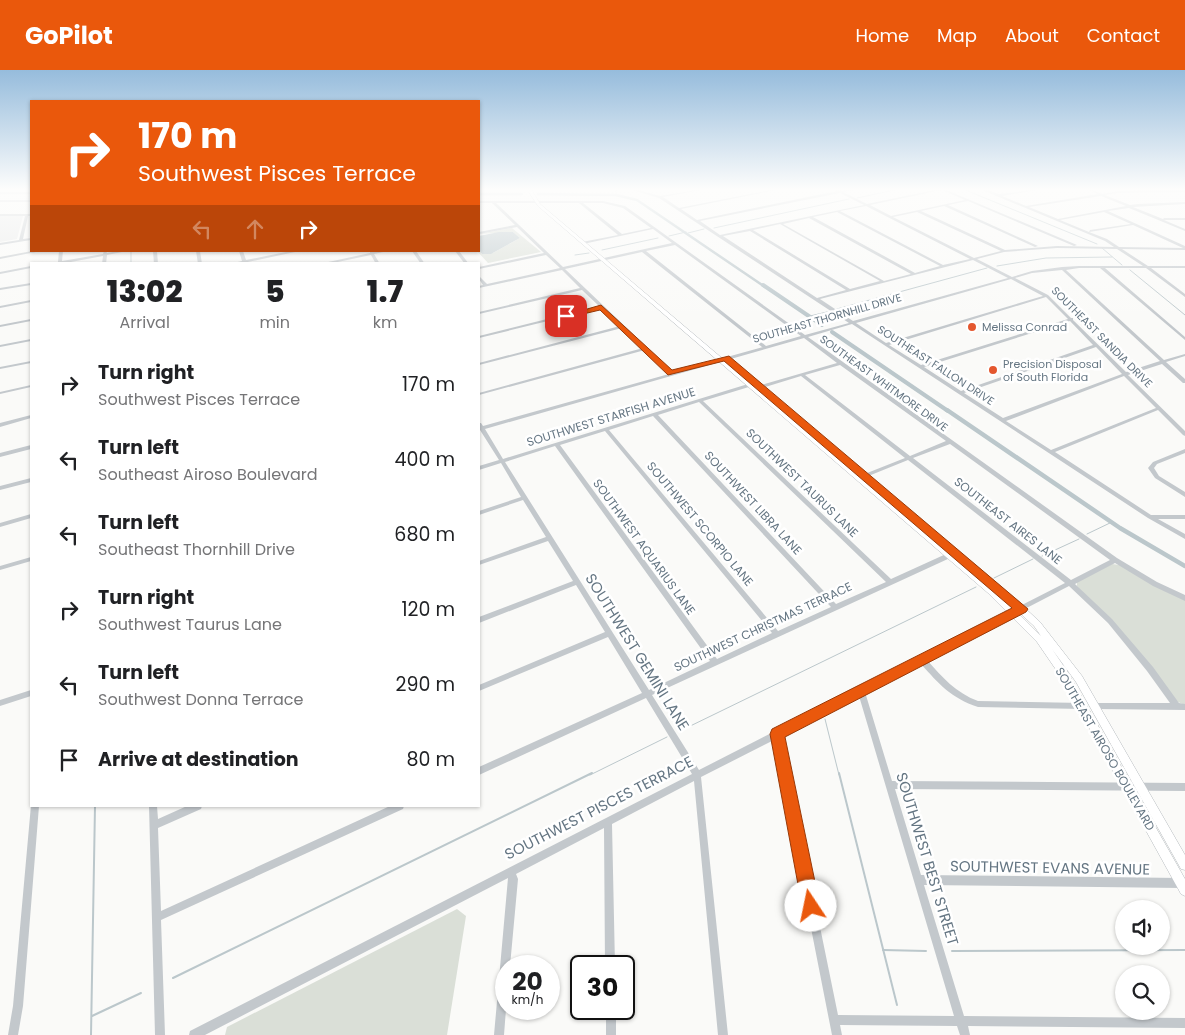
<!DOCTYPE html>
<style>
body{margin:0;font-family:Poppins,sans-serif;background:#f6f6f6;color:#202124;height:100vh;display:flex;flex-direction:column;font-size:19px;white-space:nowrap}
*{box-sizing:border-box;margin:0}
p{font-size:16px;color:#757577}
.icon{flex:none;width:28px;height:28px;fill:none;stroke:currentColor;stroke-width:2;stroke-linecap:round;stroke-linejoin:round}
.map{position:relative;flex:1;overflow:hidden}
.side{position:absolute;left:30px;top:192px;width:450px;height:545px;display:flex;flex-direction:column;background:#fff;border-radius:0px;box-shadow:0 1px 4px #0004}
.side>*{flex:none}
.top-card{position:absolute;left:30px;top:30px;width:450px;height:152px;border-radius:0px;box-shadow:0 1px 4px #0004;background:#ea580c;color:#fff;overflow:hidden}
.controls{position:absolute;left:1115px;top:830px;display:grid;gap:10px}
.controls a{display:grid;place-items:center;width:55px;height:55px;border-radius:50%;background:#fff;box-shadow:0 1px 4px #0004;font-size:25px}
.speed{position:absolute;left:495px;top:885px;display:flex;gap:10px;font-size:25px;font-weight:700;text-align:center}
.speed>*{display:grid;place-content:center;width:65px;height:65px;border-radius:50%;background:#fff;box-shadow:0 1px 4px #0004;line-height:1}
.speed small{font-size:12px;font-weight:400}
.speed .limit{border:2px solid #111;border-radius:8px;background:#fff;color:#111}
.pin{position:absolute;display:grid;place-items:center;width:42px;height:42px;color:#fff;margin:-21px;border-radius:10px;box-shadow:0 2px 8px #0006}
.me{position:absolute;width:55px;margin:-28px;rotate:349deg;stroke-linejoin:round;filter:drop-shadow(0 0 4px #0008)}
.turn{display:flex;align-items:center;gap:18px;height:105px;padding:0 25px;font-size:22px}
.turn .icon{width:65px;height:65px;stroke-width:2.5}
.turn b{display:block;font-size:35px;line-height:42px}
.lanes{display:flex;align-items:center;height:48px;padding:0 25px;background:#0003;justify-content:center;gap:25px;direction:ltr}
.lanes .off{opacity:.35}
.eta{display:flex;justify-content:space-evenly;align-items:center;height:85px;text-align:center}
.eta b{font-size:30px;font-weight:800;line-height:35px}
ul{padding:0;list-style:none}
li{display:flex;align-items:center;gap:15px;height:75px;padding:0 25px}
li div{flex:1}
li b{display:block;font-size:19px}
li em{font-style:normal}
header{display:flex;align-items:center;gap:30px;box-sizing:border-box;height:70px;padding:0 25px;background:#ea580c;color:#fff}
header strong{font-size:24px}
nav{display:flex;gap:28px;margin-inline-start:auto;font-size:18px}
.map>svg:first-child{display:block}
</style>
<header>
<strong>GoPilot</strong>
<nav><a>Home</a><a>Map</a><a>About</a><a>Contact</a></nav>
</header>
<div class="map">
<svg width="1185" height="965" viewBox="0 0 1185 965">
<rect width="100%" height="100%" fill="#fafaf8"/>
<polygon fill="#e8e9e9" points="0,146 23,146 17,169 0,172"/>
<g fill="#dadfd7">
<polygon points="512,158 541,182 488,193 477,181 479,180 482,184 493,183 520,168 513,162 479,164"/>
<polygon points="1112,494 1120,495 1185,529 1185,635 1178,632 1077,516 1077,512"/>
<polygon points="457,839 466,846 447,965 225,965 227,957"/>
</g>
<polygon fill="#bbc7cb" points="499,162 513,162 520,168 491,184 482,184 479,180 479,166"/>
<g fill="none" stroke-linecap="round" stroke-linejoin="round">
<g stroke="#bbc7cb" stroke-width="1">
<polyline points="616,119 616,125"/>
<polyline points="963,119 1097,174"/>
<polyline points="857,128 899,119"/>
<polyline points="714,158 849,129"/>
<polyline points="688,163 704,159"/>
<polyline points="669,166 686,162"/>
<polyline points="1102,178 1122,195"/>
<polyline points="602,180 658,168"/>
<polyline points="131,181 131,194"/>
<polyline points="575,185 589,183"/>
<polyline points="997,196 1046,188 1112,187"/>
<polyline points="1130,200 1185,245"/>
<polyline points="837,239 987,198"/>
<polyline points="810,246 827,242"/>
<polyline points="1087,464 1112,452"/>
<polyline points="1042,486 1079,469"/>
<polyline points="994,508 1033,489"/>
<polyline points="825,649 839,705"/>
<polyline points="680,661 976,517"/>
<polyline points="590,705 667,667"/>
</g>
<g stroke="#bbc7cb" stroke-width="2">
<polyline points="839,703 897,935"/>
<polyline points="883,880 926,881"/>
<polyline points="952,881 1185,880"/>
<polyline points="173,908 592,703"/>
<polyline points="92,946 141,923"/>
<polyline points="91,965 95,736"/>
</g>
<g stroke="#bbc7cb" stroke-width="2.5">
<polyline points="0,123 31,123"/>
<polyline points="479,124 522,124"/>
<polyline points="538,124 616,125 637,130 765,217"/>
</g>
<g stroke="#bbc7cb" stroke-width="4">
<polyline points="763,215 822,255"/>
<polyline points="832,262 948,341"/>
</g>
<polyline stroke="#bbc7cb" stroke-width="4.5" points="947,340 1120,458 1185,496"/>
<defs>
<path id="major" d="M 527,119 L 531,119 L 540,134 L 756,317 L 757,316 L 761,316 L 1003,518 L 1040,552 L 1082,606 L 1185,785 L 1185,800 L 1181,799 L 1076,612 L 1052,579 L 1067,601 L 1185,809 L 1185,826 L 1181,824 L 1061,607 L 1037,572 L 988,523 L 538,136 ZM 997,522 L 1034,556 L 1041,566 Z"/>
</defs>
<use href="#major" stroke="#b5babe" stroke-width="1"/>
<g fill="#c3c8cc" fill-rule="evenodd">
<path d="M 632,119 L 635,119 L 660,126 L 702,119 L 707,119 L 663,127 L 679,138 L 776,119 L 781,119 L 681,139 L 697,150 L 837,121 L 834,119 L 837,119 L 841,121 L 855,119 L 855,120 L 843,122 L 867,134 L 939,119 L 944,119 L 1077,175 L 1074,176 L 968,131 L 948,135 L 1038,176 L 1035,177 L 944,136 L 921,141 L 1005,180 L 1057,176 L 1114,177 L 1105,171 L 982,120 L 982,119 L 985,119 L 999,124 L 1039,119 L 1038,120 L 1002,126 L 1026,136 L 1098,124 L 1087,119 L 1090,119 L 1102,124 L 1118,121 L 1185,120 L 1185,122 L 1118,123 L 1105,125 L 1130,135 L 1138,134 L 1185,132 L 1185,134 L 1133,137 L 1163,149 L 1164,148 L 1185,148 L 1185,150 L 1164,150 L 1185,159 L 1185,161 L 1129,138 L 1108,141 L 1185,176 L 1185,180 L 1122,179 L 1148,196 L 1185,196 L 1185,198 L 1151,198 L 1185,224 L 1185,227 L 1146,198 L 1105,198 L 1185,267 L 1185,270 L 1100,198 L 1079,198 L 1066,200 L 1164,290 L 1185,284 L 1185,286 L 1166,292 L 1185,309 L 1185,313 L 1183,313 L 1162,294 L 1128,305 L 1185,361 L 1185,366 L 1183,365 L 1158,340 L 1055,382 L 1151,445 L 1185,445 L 1185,449 L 1158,449 L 1185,464 L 1185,469 L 1148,448 L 852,254 L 808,267 L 1117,488 L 1157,512 L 1185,525 L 1185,531 L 1153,516 L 1115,493 L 1075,514 L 1112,549 L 1153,597 L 1179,633 L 1185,634 L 1185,640 L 1096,639 L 1093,638 L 1092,636 L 1093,634 L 1096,633 L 1170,633 L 1147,601 L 1108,553 L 1069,516 L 927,590 C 942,607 956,623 978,631 L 1083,633 L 1086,634 L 1087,636 L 1086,638 L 1083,639 L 978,637 C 951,628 939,614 921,594 L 865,622 L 892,711 L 1185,713 L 1185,721 L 895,719 L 921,805 L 1181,808 L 1184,810 L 1184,816 L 1181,818 L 924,815 L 964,946 L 1185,948 L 1185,958 L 968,956 L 970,965 L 960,965 L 957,956 L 840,955 L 842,965 L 832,965 L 774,670 L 701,707 L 728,965 L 718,965 L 694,711 L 612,754 L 615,896 L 605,896 L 604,758 L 516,804 L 518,809 L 510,896 L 506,896 L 506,939 L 504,965 L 494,965 L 508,808 L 205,965 L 189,965 L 190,961 L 692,704 L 646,628 L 479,705 L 479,697 L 642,623 L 608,567 L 479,621 L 479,615 L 605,562 L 576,515 L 479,553 L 479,547 L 573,511 L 548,471 L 479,495 L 479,491 L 546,467 L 523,430 L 479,445 L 479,441 L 521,427 L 501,393 L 479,400 L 479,396 L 499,390 L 480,360 L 479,361 L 479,353 L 481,353 L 483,356 L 669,304 L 645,280 L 479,325 L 479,323 L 643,278 L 622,258 L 479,295 L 479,293 L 620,256 L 601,238 L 479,268 L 479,266 L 599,236 L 582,220 L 479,244 L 479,242 L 580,218 L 562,200 L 479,218 L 479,216 L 483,215 L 479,209 L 479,206 L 487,214 L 560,198 L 546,185 L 479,199 L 479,197 L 544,183 L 517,157 L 479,164 L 479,162 L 515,155 L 492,133 L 479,133 L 479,131 L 603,131 L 625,136 L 805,265 L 849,253 L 659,128 L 632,120 ZM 942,120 L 965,130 L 891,146 L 870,135 ZM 840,123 L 864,135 L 720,165 L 700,151 ZM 1101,126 L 1126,136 L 1058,149 L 1029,137 ZM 496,133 L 579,133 L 618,165 L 582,172 L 582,174 L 583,174 L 653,159 L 672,173 L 563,197 ZM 583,133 L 603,133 L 623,138 L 651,158 L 622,164 ZM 866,136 L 970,189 L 943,195 L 840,141 ZM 837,142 L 940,196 L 915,203 L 813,147 ZM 917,142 L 1001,181 L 974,188 L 893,147 ZM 1104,142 L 1131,154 L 1090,160 L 1089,162 L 1060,150 ZM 809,148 L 911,204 L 884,211 L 783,154 ZM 780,154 L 880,211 L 850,219 L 753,160 ZM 1133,155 L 1183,178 L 1119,177 L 1107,169 L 1089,162 ZM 750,161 L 846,220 L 817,228 L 723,166 ZM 675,175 L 801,266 L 766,276 L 646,181 ZM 1057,178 L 1117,179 L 1143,196 L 1079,196 L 1062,197 L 1032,201 L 1012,207 L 977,189 L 1004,182 ZM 642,182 L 762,277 L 763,277 L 673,302 L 565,199 ZM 973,190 L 1008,208 L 853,251 L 820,229 ZM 1062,200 L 1160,291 L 1126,302 L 1073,250 L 1073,248 L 1071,248 L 1048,225 L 1015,208 L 1032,203 ZM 1011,209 L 1043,226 L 886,273 L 856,253 ZM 1046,227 L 1068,249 L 921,295 L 889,275 ZM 1070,251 L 1093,275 L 961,321 L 924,297 ZM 804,268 L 837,293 L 758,316 L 758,318 L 762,318 L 801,306 L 905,388 L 857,407 L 856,408 L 857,409 L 861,409 L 908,390 L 1065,513 L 699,700 L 652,625 L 950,488 L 951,486 L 950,484 L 946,484 L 891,509 L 703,331 L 752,316 L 752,314 L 748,314 L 503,389 L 485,359 ZM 1096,277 L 1122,304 L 1003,348 L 964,323 ZM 840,295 L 946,371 L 910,386 L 805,305 ZM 1124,306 L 1156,338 L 1051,380 L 1006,351 ZM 699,332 L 886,512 L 836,534 L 658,345 ZM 653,346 L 831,537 L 778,561 L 609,360 ZM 605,361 L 772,563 L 717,589 L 560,375 ZM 950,374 L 1110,490 L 1071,510 L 913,388 ZM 555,376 L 710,591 L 649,620 L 505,392 ZM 859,626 L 954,946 L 838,945 L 781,666 Z"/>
<rect x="0" y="130" width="31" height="2"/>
<polygon points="0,144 31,144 31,146 28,146 23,169 31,168 31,170 0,175 0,173 19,170 25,146 0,146"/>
<polygon points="32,181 41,181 0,189 0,187"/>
<polygon points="59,181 63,181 62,191 103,184 104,181 106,181 107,183 118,181 127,181 107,185 106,194 102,194 103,186 60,194 50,194 58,192"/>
<polygon points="153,181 157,181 158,194 154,194"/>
<polygon points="196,181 200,181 202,194 198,194"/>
<polygon points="239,181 243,181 246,190 291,181 300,181 238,194 229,194 242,191"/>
<polygon points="370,181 372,181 373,182 388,181 374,184 380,194 376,194 371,185 328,194 319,194 370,183"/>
<polygon points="412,181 416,181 425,194 421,194"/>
<polygon points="455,181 459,181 469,194 465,194"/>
<polygon points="31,196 31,198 0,204 0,202"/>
<polygon points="31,213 31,215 0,220 0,218"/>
<polygon points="31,230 31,232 0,238 0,236"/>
<polygon points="31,249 31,251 0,257 0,255"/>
<polygon points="31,269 31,271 0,277 0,275"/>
<polygon points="31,291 31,293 0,299 0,297"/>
<polygon points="31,315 31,317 0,324 0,322"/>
<polygon points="31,345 31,348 0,357 0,353"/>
<polygon points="31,375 31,379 0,387 0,383"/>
<polygon points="1185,379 1185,383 1157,394 1154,398 1159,406 1185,422 1185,427 1155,408 1148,398 1153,392"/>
<polygon points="31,408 31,412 0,420 0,416"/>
<polygon points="31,444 31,448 0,457 0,453"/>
<polygon points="31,487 31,491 0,500 0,496"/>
<polygon points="31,620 31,626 0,636 0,630"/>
<polygon points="31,735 31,736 39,736 23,936 18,965 8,965 13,936"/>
<polygon points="149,736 157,736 158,749 187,736 202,736 201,739 158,758 161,841 390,736 404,736 403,739 161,850 165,965 155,965"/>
<rect x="606" y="939" width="10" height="26"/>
</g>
<use href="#major" fill="#fff" fill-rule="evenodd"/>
</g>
<linearGradient id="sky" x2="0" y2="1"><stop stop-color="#96bcdc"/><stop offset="0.47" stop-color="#fdfdfc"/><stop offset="1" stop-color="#fdfdfc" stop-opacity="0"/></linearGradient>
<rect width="1185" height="254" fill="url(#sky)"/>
<polygon fill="#ea580c" stroke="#983908" points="601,235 672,300 729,286 1028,539 1026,542 785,667 820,836 817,842 811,844 805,842 802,836 770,664 772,659 1012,538 724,291 668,305 600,240 566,248 563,246"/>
<g fill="#e4572e" stroke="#fff" stroke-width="2">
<circle cx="972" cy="257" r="5"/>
<circle cx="993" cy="300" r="5"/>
</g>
<g text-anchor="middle" stroke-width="5" stroke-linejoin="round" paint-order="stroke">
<g font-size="11" fill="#657683" stroke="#fff">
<text transform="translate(827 248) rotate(-16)" y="4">SOUTHEAST THORNHILL DRIVE</text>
<text transform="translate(1102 267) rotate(45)" y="4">SOUTHEAST SANDIA DRIVE</text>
<text transform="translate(936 295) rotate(33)" y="4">SOUTHEAST FALLON DRIVE</text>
<text transform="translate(884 313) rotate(36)" y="4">SOUTHEAST WHITMORE DRIVE</text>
</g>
<g font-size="11" fill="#657683" stroke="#fff" text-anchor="start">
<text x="982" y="261">Melissa Conrad</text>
<text x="1003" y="298">Precision Disposal<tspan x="1003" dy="13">of South Florida</tspan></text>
</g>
<g font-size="12" fill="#657683" stroke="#fff">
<text transform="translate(611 347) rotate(-17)" y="4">SOUTHWEST STARFISH AVENUE</text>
<text transform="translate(802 413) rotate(44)" y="4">SOUTHWEST TAURUS LANE</text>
<text transform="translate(753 433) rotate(47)" y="4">SOUTHWEST LIBRA LANE</text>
<text transform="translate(1008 451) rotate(38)" y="4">SOUTHEAST AIRES LANE</text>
<text transform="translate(700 454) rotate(50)" y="4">SOUTHWEST SCORPIO LANE</text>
<text transform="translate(644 477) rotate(54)" y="4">SOUTHWEST AQUARIUS LANE</text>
<text transform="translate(763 557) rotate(-25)" y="4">SOUTHWEST CHRISTMAS TERRACE</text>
<text transform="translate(1105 679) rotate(60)" y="4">SOUTHEAST AIROSO BOULEVARD</text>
</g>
<g font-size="15" fill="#657683" stroke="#fff">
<text transform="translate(637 582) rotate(58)" y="5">SOUTHWEST GEMINI LANE</text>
<text transform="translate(599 738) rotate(-27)" y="5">SOUTHWEST PISCES TERRACE</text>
<text transform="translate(927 789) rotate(73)" y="5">SOUTHWEST BEST STREET</text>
<text transform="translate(1050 798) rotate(1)" y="5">SOUTHWEST EVANS AVENUE</text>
</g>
</g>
</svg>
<div class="controls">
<a><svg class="icon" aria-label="sound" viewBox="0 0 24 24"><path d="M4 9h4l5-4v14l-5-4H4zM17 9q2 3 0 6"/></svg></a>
<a><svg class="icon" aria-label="search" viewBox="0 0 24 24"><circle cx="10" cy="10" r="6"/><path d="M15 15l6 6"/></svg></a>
</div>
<div class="speed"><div>20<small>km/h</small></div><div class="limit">30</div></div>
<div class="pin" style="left:566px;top:246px;background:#d93025"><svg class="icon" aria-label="arrive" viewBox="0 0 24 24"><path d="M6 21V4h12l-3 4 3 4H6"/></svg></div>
<svg class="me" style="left:811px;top:836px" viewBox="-20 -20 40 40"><circle r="19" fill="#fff"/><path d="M0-13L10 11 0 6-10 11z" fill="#ea580c"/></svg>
<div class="top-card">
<div class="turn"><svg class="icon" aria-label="right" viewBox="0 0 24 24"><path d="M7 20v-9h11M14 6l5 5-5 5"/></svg><div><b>170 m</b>Southwest Pisces Terrace</div></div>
<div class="lanes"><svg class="icon off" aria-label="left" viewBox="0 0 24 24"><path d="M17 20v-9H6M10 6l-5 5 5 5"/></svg><svg class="icon off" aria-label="ahead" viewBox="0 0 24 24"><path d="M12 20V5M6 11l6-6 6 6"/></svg><svg class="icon" aria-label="right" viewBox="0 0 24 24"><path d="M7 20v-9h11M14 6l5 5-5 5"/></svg></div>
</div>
<section class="side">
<div class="eta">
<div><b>13:02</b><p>Arrival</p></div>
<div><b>5</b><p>min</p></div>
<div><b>1.7</b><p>km</p></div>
</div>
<ul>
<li><svg class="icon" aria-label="right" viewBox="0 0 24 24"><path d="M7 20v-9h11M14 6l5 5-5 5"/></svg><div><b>Turn right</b><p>Southwest Pisces Terrace</p></div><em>170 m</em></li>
<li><svg class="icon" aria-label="left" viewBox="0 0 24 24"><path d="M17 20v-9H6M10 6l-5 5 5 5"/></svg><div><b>Turn left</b><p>Southeast Airoso Boulevard</p></div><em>400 m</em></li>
<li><svg class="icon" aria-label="left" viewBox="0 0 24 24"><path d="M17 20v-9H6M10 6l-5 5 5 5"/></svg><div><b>Turn left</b><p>Southeast Thornhill Drive</p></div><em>680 m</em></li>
<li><svg class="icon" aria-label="right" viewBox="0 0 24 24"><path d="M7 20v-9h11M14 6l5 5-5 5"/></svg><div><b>Turn right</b><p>Southwest Taurus Lane</p></div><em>120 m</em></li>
<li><svg class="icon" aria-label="left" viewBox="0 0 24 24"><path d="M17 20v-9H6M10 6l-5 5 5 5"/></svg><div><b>Turn left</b><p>Southwest Donna Terrace</p></div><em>290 m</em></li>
<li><svg class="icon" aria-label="arrive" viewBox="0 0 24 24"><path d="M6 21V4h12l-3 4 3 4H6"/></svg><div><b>Arrive at destination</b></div><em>80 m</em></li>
</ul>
</section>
</div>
